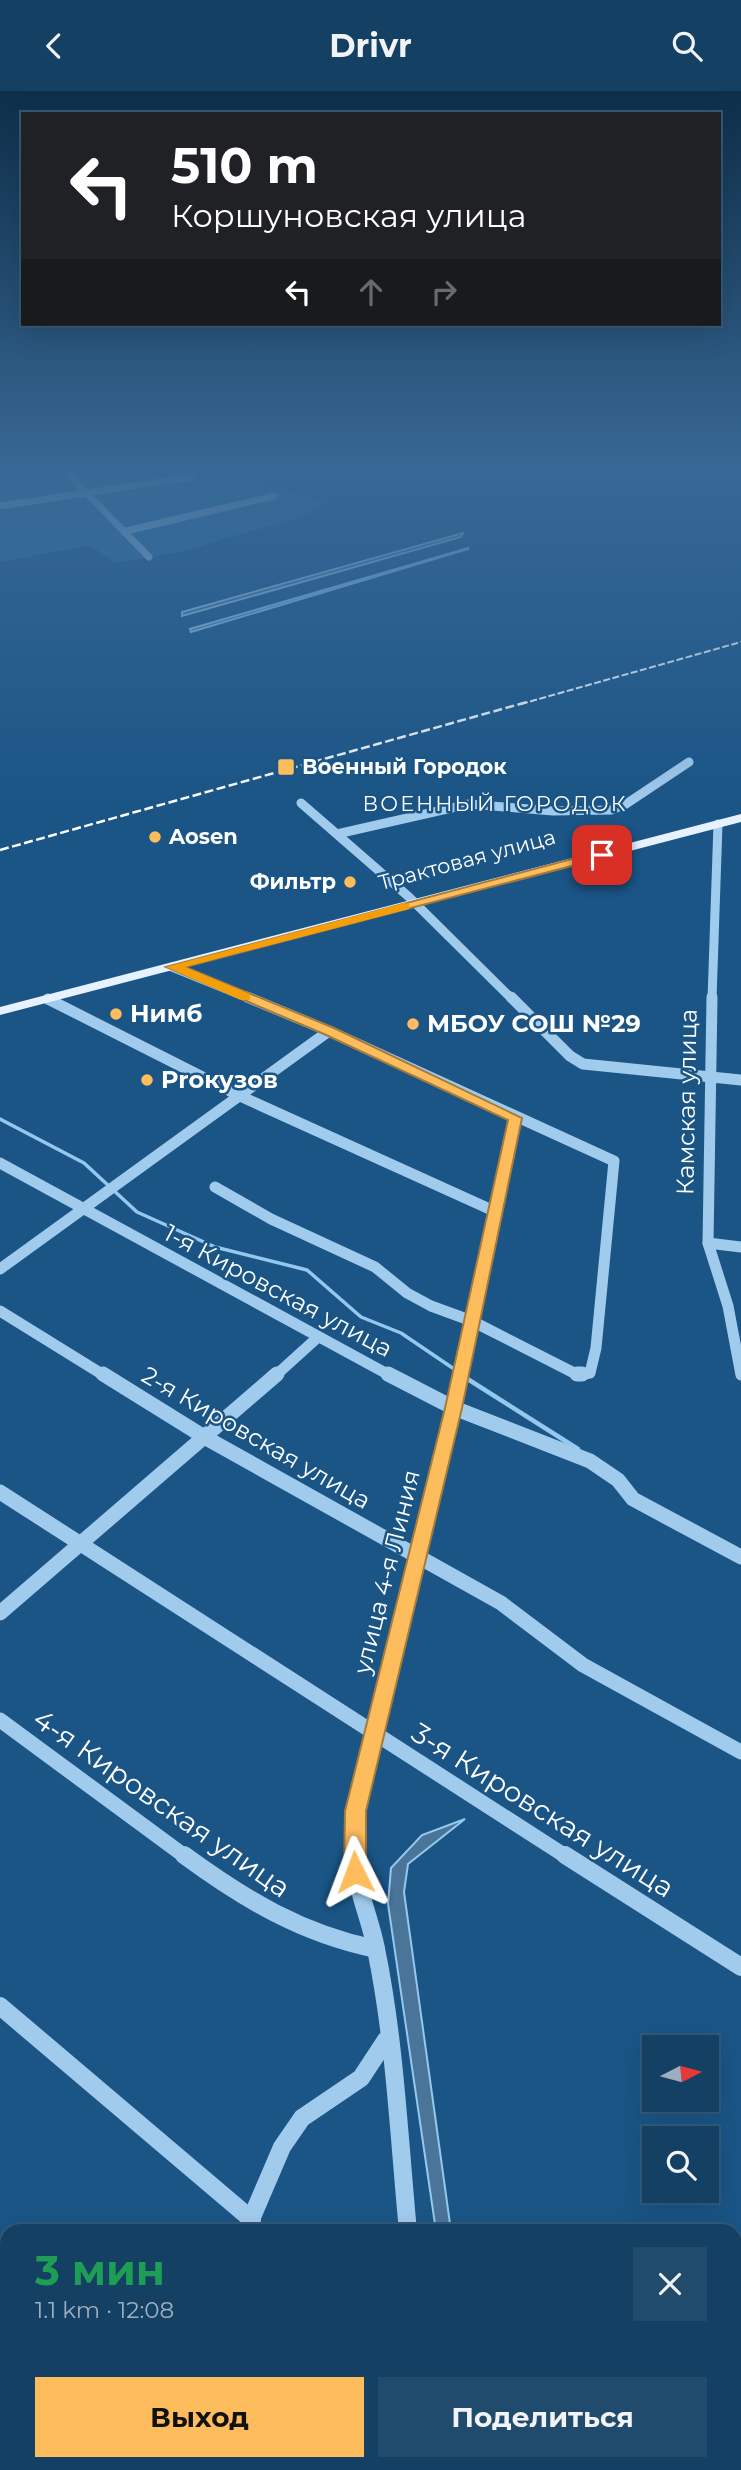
<!DOCTYPE html>
<html lang="ru">
<meta charset="utf-8">
<style>
body{margin:0;font-family:Montserrat,sans-serif;background:#214b6d;color:#f1f3f6;height:100vh;display:flex;flex-direction:column;font-size:26px;white-space:nowrap}
*{box-sizing:border-box;margin:0}
p{font-size:23px;color:#9dafbf}
.icon{flex:none;width:38px;height:38px;fill:none;stroke:currentColor;stroke-width:2;stroke-linecap:round;stroke-linejoin:round}
.map{position:relative;flex:1;overflow:hidden}
.sheet{position:absolute;left:0px;top:2133px;width:742px;height:247px;display:flex;flex-direction:column;background:#144064;border-radius:21px 21px 0 0;box-shadow:0 7px 28px #0002,0 0 0 2px #335978}
.sheet>*{flex:none}
.hud{position:absolute;left:21px;top:21px;width:700px;height:214px;border-radius:0px;box-shadow:0 7px 28px #0002,0 0 0 2px #335978;background:#202124;color:#fff;overflow:hidden}
.needle{width:46px;rotate:84deg}
.tools{position:absolute;left:642px;top:1944px;display:grid;gap:14px}
.tools a{display:grid;place-items:center;width:77px;height:77px;border-radius:0px;background:#144064;box-shadow:0 7px 28px #0002,0 0 0 2px #335978;font-size:35px}
.pin{position:absolute;display:grid;place-items:center;width:60px;height:60px;color:#fff;margin:-30px;border-radius:14px;box-shadow:0 4px 10px #0006}
.me{position:absolute;width:77px;margin:-38px;rotate:357deg;stroke-linejoin:round;filter:drop-shadow(0 0 5px #0008)}
.turn{display:flex;align-items:center;gap:24px;height:147px;padding:0 35px;font-size:32px}
.turn .icon{width:91px;height:91px;stroke-width:2.5}
.turn b{display:block;font-size:49px;line-height:60px}
.lanes{display:flex;align-items:center;height:66px;padding:0 35px;background:#0003;justify-content:center;gap:35px;direction:ltr}
.lanes .off{opacity:.35}
.round{display:grid;place-items:center;flex:none;width:74px;height:74px;border-radius:0px;background:#214b6d}
.headline{display:flex;align-items:center;justify-content:space-between;height:119px;padding:0 35px}
h1{font-size:42px;font-weight:700;line-height:52px;color:#1e9e55}
.button{display:flex;gap:14px;margin-top:auto;padding:14px 35px}
.button a{flex:1;height:80px;border-radius:0px;background:#febd5d;color:#111;font-size:28px;font-weight:700;line-height:80px;text-align:center}
.button a+a{background:#214b6d;color:#f1f3f6}
header{display:flex;justify-content:space-between;align-items:center;height:91px;padding:0 35px;background:#144064;font-size:32px;font-weight:700}
.map>svg:first-child{display:block}
</style>
<header><svg class="icon" aria-label="back" viewBox="0 0 24 24"><path d="M15 5l-7 7 7 7"/></svg>Drivr<svg class="icon" aria-label="search" viewBox="0 0 24 24"><circle cx="10" cy="10" r="6"/><path d="M15 15l6 6"/></svg></header>
<div class="map">
<svg width="741" height="2379" viewBox="0 0 741 2379">
<rect width="100%" height="100%" fill="#1a5586"/>
<polygon fill="#2a6ea3" points="0,381 243,381 257,391 324,411 309,423 180,461 115,472 90,454 0,471"/>
<g fill="#4a7599" stroke="#94c8ee" stroke-width="2">
<polygon points="463,442 461,446 182,525 182,521"/>
<polygon points="468,457 468,458 191,541 190,538"/>
<polygon points="465,1728 408,1773 404,1801 451,2140 436,2140 388,1813 391,1777 422,1744"/>
<polygon points="735,2346 741,2361 741,2379 658,2379 659,2373 735,2373"/>
</g>
<g fill="none" stroke-linecap="round" stroke-linejoin="round">
<polyline stroke="#94c8ee" stroke-width="3.5" points="0,1028 84,1072 137,1121 215,1156 307,1179 361,1226 401,1242 457,1280"/>
<polyline stroke="#94c8ee" stroke-width="4.5" points="466,1287 578,1358"/>
<polyline stroke="#94c8ee" stroke-width="5" points="735,2243 741,2241"/>
<g stroke="#a1cbec" stroke-width="7">
<polyline points="66,381 149,466"/>
<polyline points="0,415 191,386"/>
<polyline points="126,440 274,405"/>
</g>
<g stroke="#a1cbec" stroke-width="9">
<polyline points="301,712 409,806 512,908"/>
<polyline points="337,743 469,713 553,720 611,719 626,713 689,671"/>
<polyline points="172,876 251,908"/>
<polyline points="712,908 718,733"/>
</g>
<g stroke="#a1cbec" stroke-width="11">
<polyline points="511,906 570,965 583,973 741,989"/>
<polyline points="712,906 708,1152 728,1215 741,1284"/>
<polyline points="48,908 240,1005 494,1120"/>
<polyline points="0,1072 391,1285"/>
<polyline points="215,1096 271,1128 375,1176 407,1202 431,1215 472,1230 578,1284 590,1282 596,1257 614,1070 329,940 247,906"/>
<polyline points="708,1152 741,1156"/>
<polyline points="0,1178 329,940"/>
<polyline points="0,1220 105,1285"/>
<polyline points="275,1285 317,1247"/>
<polyline points="461,1285 515,1027"/>
</g>
<g stroke="#a1cbec" stroke-width="15">
<polyline points="103,1283 206,1347 501,1512 583,1574 741,1661"/>
<polyline points="388,1283 454,1317 590,1370 618,1389 633,1408 741,1466"/>
<polyline points="577,1283 582,1283"/>
<polyline points="0,1401 567,1766"/>
<polyline points="0,1522 277,1283"/>
<polyline points="0,1629 186,1766"/>
<polyline points="355,1766 355,1720 461,1283"/>
</g>
<g stroke="#a1cbec" stroke-width="18">
<path d="M 184,1764 C 244,1808 302,1843 376,1858"/>
<path d="M 355,1764 C 355,1797 370,1826 376,1858 C 395,1950 399,2047 408,2140"/>
<polyline points="565,1764 741,1876"/>
<polyline points="0,1915 252,2129"/>
<polyline points="246,2140 282,2056 302,2027 361,1987 386,1949"/>
<polyline points="0,2292 7,2298"/>
<polyline points="86,2373 92,2379"/>
<polyline points="431,2373 431,2379"/>
<polyline points="118,2379 122,2373"/>
</g>
<polygon fill="#e6f2ff" fill-rule="evenodd" points="741,723 741,731 0,924 0,916"/>
<polyline stroke="#fff" stroke-width="2" stroke-dasharray="7 2.5" stroke-linecap="butt" points="521,613 741,551"/>
<polyline stroke="#fff" stroke-width="2.5" stroke-dasharray="9 3.5" stroke-linecap="butt" points="0,759 527,611"/>
</g>
<linearGradient id="sky" x2="0" y2="1"><stop stop-color="#0e2f4a"/><stop offset="0.53" stop-color="#386895"/><stop offset="1" stop-color="#386895" stop-opacity="0"/></linearGradient>
<rect width="741" height="714" fill="url(#sky)"/>
<polygon fill="#febd5d" stroke="#a57b3c" stroke-width="2" points="602,760 608,764 606,766 185,876 334,937 522,1027 462,1317 366,1720 366,1781 363,1787 355,1790 348,1787 344,1781 345,1720 445,1317 508,1029 324,943 166,876"/>
<polygon fill="#f59e0b" points="404,812 409,813 409,818 185,876 250,903 250,909 241,909 166,876"/>
<g fill="#febd5d" stroke="#1a5586" stroke-width="2.5">
<rect x="277" y="667" width="18" height="18" rx="3.5"/>
<circle cx="155" cy="746" r="7"/>
<circle cx="350" cy="791" r="7"/>
<circle cx="116" cy="923" r="7"/>
<circle cx="413" cy="933" r="7"/>
<circle cx="147" cy="989" r="7"/>
</g>
<g text-anchor="middle" stroke-width="5" stroke-linejoin="round" paint-order="stroke">
<g font-size="21" font-weight="bold" fill="#fff" stroke="#1a5586" text-anchor="start">
<text x="302" y="683">Военный Городок</text>
<text x="169" y="753">Aosen</text>
<text x="336" y="798" text-anchor="end">Фильтр</text>
</g>
<g font-size="21" letter-spacing="2" fill="#fff" stroke="#1a5586">
<text x="495" y="720">ВОЕННЫЙ ГОРОДОК</text>
</g>
<g font-size="21" fill="#fff" stroke="#1a5586">
<text transform="translate(467 769) rotate(-15)" y="7">Трактовая улица</text>
</g>
<g font-size="24" font-weight="bold" fill="#fff" stroke="#1a5586" text-anchor="start">
<text x="130" y="931">Нимб</text>
<text x="427" y="941">МБОУ СОШ №29</text>
<text x="161" y="997">Proкузов</text>
</g>
<g font-size="24" fill="#fff" stroke="#1a5586">
<text transform="translate(687 1011) rotate(-89)" y="8">Камская улица</text>
<text transform="translate(278 1200) rotate(28)" y="8">1-я Кировская улица</text>
<text transform="translate(256 1347) rotate(30)" y="8">2-я Кировская улица</text>
<text transform="translate(387 1481) rotate(-76)" y="8">улица 4-я Линия</text>
</g>
<g font-size="28" fill="#fff" stroke="#1a5586">
<text transform="translate(162 1712) rotate(35)" y="10">4-я Кировская улица</text>
<text transform="translate(543 1719) rotate(32)" y="10">3-я Кировская улица</text>
</g>
</g>
</svg>
<div class="tools">
<a><svg class="needle" viewBox="-14 -14 28 28"><path d="M0-13l5 13h-10z" fill="#e53935"/><path d="M0 13l5-13h-10z" fill="#9dafbf"/></svg></a>
<a><svg class="icon" aria-label="search" viewBox="0 0 24 24"><circle cx="10" cy="10" r="6"/><path d="M15 15l6 6"/></svg></a>
</div>
<div class="pin" style="left:602px;top:764px;background:#d93025"><svg class="icon" aria-label="arrive" viewBox="0 0 24 24"><path d="M6 21V4h12l-3 4 3 4H6"/></svg></div>
<svg class="me" style="left:355px;top:1781px" viewBox="-20 -20 40 40"><path d="M0-17L14 15 0 8-14 15z" fill="#febd5d" stroke="#fff" stroke-width="4"/></svg>
<div class="hud">
<div class="turn"><svg class="icon" aria-label="left" viewBox="0 0 24 24"><path d="M17 20v-9H6M10 6l-5 5 5 5"/></svg><div><b>510 m</b>Коршуновская улица</div></div>
<div class="lanes"><svg class="icon" aria-label="left" viewBox="0 0 24 24"><path d="M17 20v-9H6M10 6l-5 5 5 5"/></svg><svg class="icon off" aria-label="ahead" viewBox="0 0 24 24"><path d="M12 20V5M6 11l6-6 6 6"/></svg><svg class="icon off" aria-label="right" viewBox="0 0 24 24"><path d="M7 20v-9h11M14 6l5 5-5 5"/></svg></div>
</div>
<section class="sheet">
<div class="headline"><div><h1>3 мин</h1><p>1.1 km · 12:08</p></div><a class="round"><svg class="icon" aria-label="close" viewBox="0 0 24 24"><path d="M6 6l12 12M18 6L6 18"/></svg></a></div>
<div class="button"><a>Выход</a><a>Поделиться</a></div>
</section>
</div>
